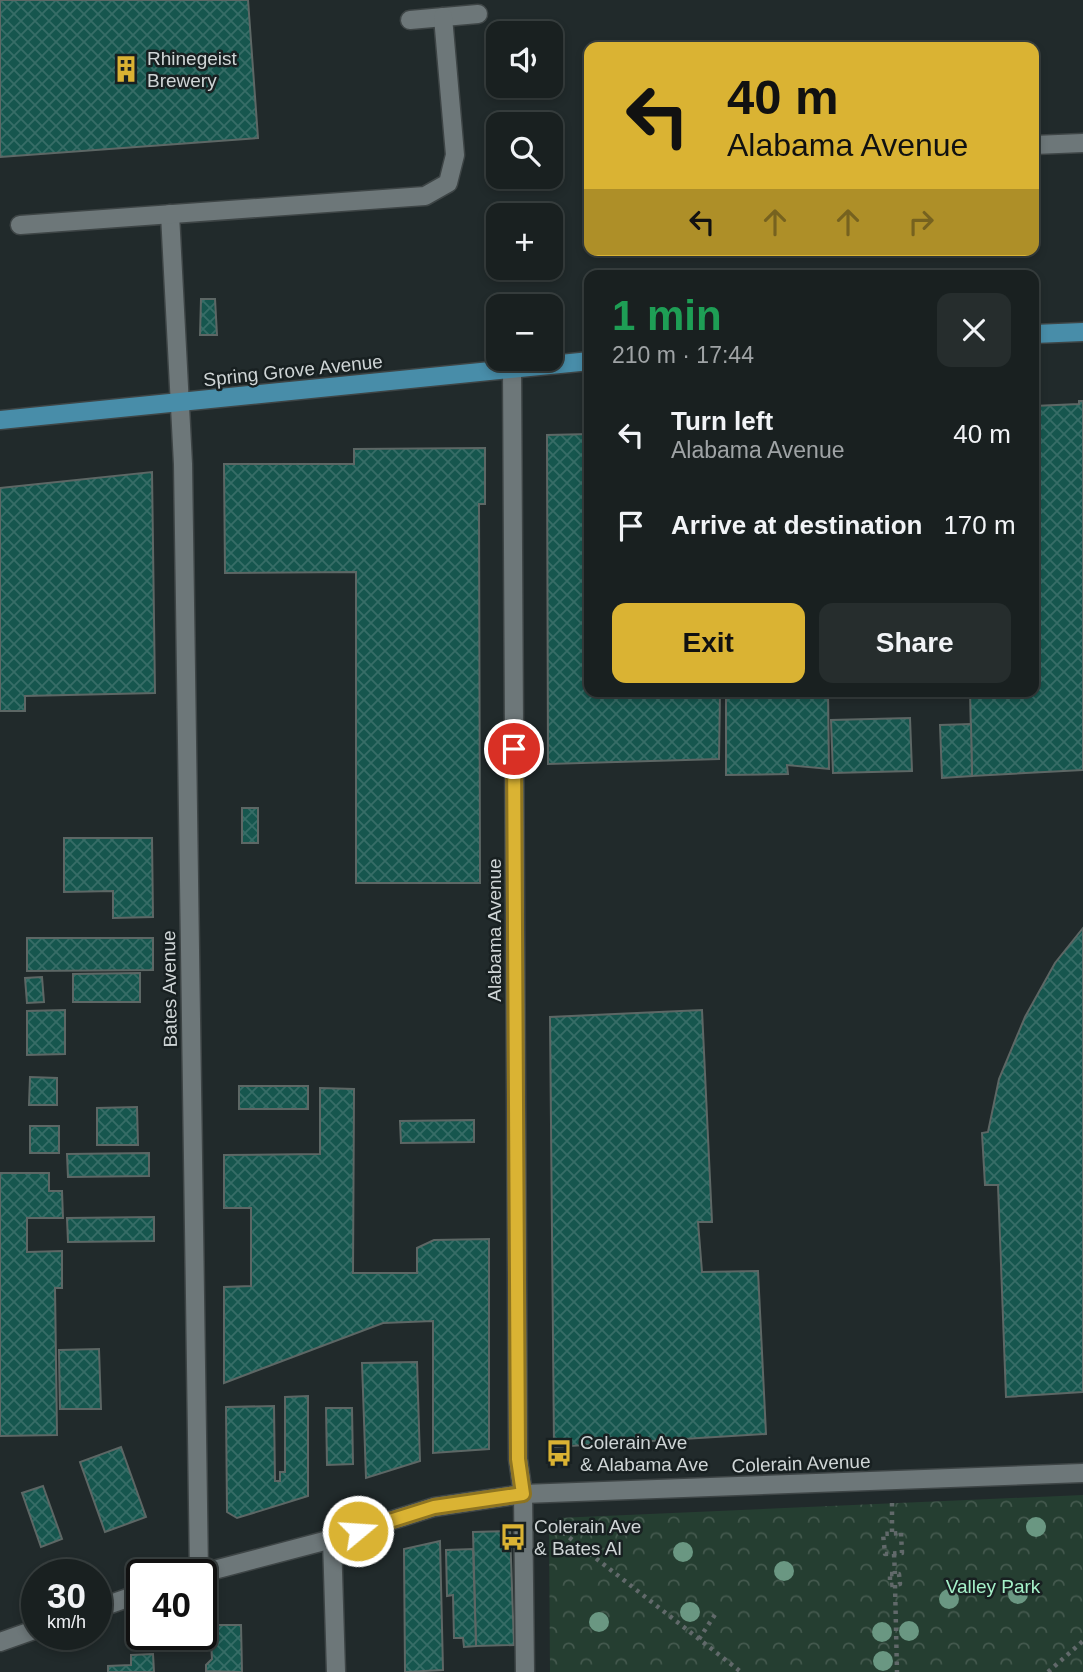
<!DOCTYPE html>
<meta charset="utf-8">
<style>
body{margin:0;font-family:Helvetica,sans-serif;background:#262d2d;color:#f1f3f6;height:100vh;display:flex;flex-direction:column;font-size:26px;white-space:nowrap}
*{box-sizing:border-box;margin:0}
p{font-size:23px;color:#9fa3a5}
.icon{flex:none;width:38px;height:38px;fill:none;stroke:currentColor;stroke-width:2;stroke-linecap:round;stroke-linejoin:round}
.map{position:relative;flex:1;overflow:hidden}
.side{position:absolute;left:584px;top:270px;width:455px;height:427px;display:flex;flex-direction:column;background:#192020;border-radius:14px;box-shadow:0 4px 10px #0003,0 0 0 2px #373e3e}
.side>*{flex:none}
.top-card{position:absolute;left:584px;top:42px;width:455px;height:214px;border-radius:14px;box-shadow:0 4px 10px #0003,0 0 0 2px #373e3e;background:#dab333;color:#111;overflow:hidden}
.controls{position:absolute;left:486px;top:21px;display:grid;gap:14px}
.controls a{display:grid;place-items:center;width:77px;height:77px;border-radius:14px;background:#192020;box-shadow:0 4px 10px #0003,0 0 0 2px #373e3e;font-size:35px}
.speed{position:absolute;left:21px;top:1559px;display:flex;gap:14px;font-size:35px;font-weight:700;text-align:center}
.speed>*{display:grid;place-content:center;width:91px;height:91px;border-radius:50%;background:#192020;box-shadow:0 4px 10px #0003,0 0 0 2px #373e3e;line-height:1}
.speed small{font-size:18px;font-weight:400}
.speed .limit{border:4px solid #111;border-radius:10px;background:#fff;color:#111}
.pin{position:absolute;display:grid;place-items:center;width:60px;height:60px;color:#fff;margin:-30px;border:4px solid #fff;border-radius:50%;box-shadow:0 2px 7px #0007}
.me{position:absolute;width:77px;margin:-38px;rotate:72deg;stroke-linejoin:round;filter:drop-shadow(0 0 5px #0008)}
.turn{display:flex;align-items:center;gap:24px;height:147px;padding:0 28px;font-size:32px}
.turn .icon{width:91px;height:91px;stroke-width:2.5}
.turn b{display:block;font-size:49px;line-height:60px}
.lanes{display:flex;align-items:center;height:66px;padding:0 28px;background:#0003;justify-content:center;gap:35px;direction:ltr}
.lanes .off{opacity:.35}
.round{display:grid;place-items:center;flex:none;width:74px;height:74px;border-radius:14px;background:#262d2d}
.summary{display:flex;align-items:center;justify-content:space-between;height:119px;padding:0 28px}
h1{font-size:42px;font-weight:800;line-height:52px;color:#1e9e55}
.button{display:flex;gap:14px;margin-top:auto;padding:14px 28px}
.button a{flex:1;height:80px;border-radius:14px;background:#dab333;color:#111;font-size:28px;font-weight:800;line-height:80px;text-align:center}
.button a+a{background:#262d2d;color:#f1f3f6}
ul{padding:0;list-style:none}
li{display:flex;align-items:center;gap:21px;height:91px;padding:0 28px}
li div{flex:1}
li b{display:block;font-size:26px}
li em{font-style:normal}
.map>svg:first-child{display:block}
</style>
<div class="map">
<svg width="1083" height="1672" viewBox="0 0 1083 1672">
<defs>
<pattern id="park-crowns" width="20" height="18" patternUnits="userSpaceOnUse" patternTransform="scale(1.75)"><rect width="20" height="18" fill="#253e31"/><path d="M2 6a3 3 0 1 1 6 0M12 15a3 3 0 1 1 6 0" fill="none" stroke="#44594e"/></pattern>
<pattern id="building-cross-hatch" width="8" height="8" patternUnits="userSpaceOnUse" patternTransform="scale(1.75)"><rect width="8" height="8" fill="#16564e"/><path d="M0 0l8 8M0 8l8-8" fill="none" stroke="#376d67"/></pattern>
</defs>
<rect width="100%" height="100%" fill="#212a2b"/>
<polygon fill="url(#park-crowns)" points="1083,1495 1083,1672 550,1672 549,1527 558,1518"/>
<g fill="url(#building-cross-hatch)" stroke="#5d6765" stroke-width="2">
<polygon points="0,0 248,0 258,138 0,157"/>
<polygon points="201,299 215,299 217,335 200,335"/>
<polygon points="1079,401 1083,401 1083,770 972,776 970,691 1034,691 1034,406 1079,404"/>
<polygon points="590,434 590,691 720,691 719,759 548,764 547,435"/>
<polygon points="485,448 485,504 479,504 480,883 356,883 356,572 225,573 224,464 354,464 354,449"/>
<polygon points="152,472 155,693 25,696 25,711 0,711 0,488"/>
<polygon points="726,691 828,691 829,769 787,765 788,774 726,775"/>
<polygon points="910,718 912,771 833,773 831,720"/>
<polygon points="971,724 972,776 942,778 940,725"/>
<rect x="242" y="808" width="16" height="35"/>
<polygon points="64,838 152,838 153,917 113,918 113,891 64,892"/>
<polygon points="1083,928 1083,1392 1006,1397 998,1185 985,1185 982,1133 988,1132 999,1079 1025,1017 1055,963"/>
<polygon points="27,938 153,938 153,970 27,971"/>
<polygon points="140,973 140,1002 73,1002 73,974"/>
<polygon points="42,977 44,1002 27,1003 25,978"/>
<polygon points="65,1010 65,1054 27,1055 27,1011"/>
<polygon points="702,1010 712,1222 698,1222 702,1272 758,1271 766,1434 554,1447 550,1017"/>
<polygon points="30,1077 57,1078 57,1105 29,1105"/>
<rect x="239" y="1086" width="69" height="23"/>
<polygon points="320,1088 354,1089 353,1273 417,1273 417,1248 434,1240 489,1239 489,1449 433,1453 433,1321 383,1323 224,1383 224,1287 251,1286 251,1208 224,1208 224,1155 320,1154"/>
<polygon points="137,1107 138,1145 97,1145 97,1108"/>
<polygon points="474,1120 474,1142 401,1143 400,1121"/>
<rect x="30" y="1126" width="29" height="27"/>
<polygon points="149,1153 149,1176 68,1177 67,1154"/>
<polygon points="0,1173 49,1173 49,1191 62,1191 63,1218 27,1218 27,1252 62,1251 62,1288 55,1288 57,1435 0,1436"/>
<polygon points="154,1217 154,1241 68,1242 67,1218"/>
<polygon points="99,1349 101,1409 60,1409 59,1350"/>
<polygon points="417,1362 420,1461 366,1478 362,1363"/>
<polygon points="308,1396 308,1496 237,1518 227,1512 226,1407 274,1406 275,1481 280,1481 280,1472 285,1472 285,1397"/>
<polygon points="326,1408 352,1408 353,1464 327,1465"/>
<polygon points="121,1447 146,1517 105,1532 80,1462"/>
<polygon points="43,1486 62,1539 41,1547 22,1493"/>
<polygon points="510,1531 514,1645 476,1646 473,1532"/>
<polygon points="440,1541 443,1670 405,1672 404,1549"/>
<polygon points="473,1549 476,1646 464,1647 463,1638 454,1638 453,1595 447,1596 446,1550"/>
<polygon points="210,1625 241,1625 242,1672 206,1671 206,1665 212,1659"/>
<polygon points="153,1654 154,1672 108,1672 108,1666 131,1665 131,1655"/>
</g>
<g fill="none" stroke-linecap="round" stroke-linejoin="round">
<defs>
<g id="minor">
<polyline points="410,20 478,14"/>
<polyline points="1034,145 1083,143"/>
<polyline points="170,214 183,464 199,1574"/>
<polyline points="20,225 425,196 448,183 455,155 443,17"/>
<polyline points="512,367 518,1459 523,1494 525,1672"/>
<polyline points="332,1539 336,1672"/>
<polyline points="195,1575 332,1539 434,1507 523,1494 1083,1473"/>
<polyline points="96,1609 142,1593"/>
<polyline points="0,1642 37,1629"/>
</g>
<g id="major">
<polyline points="1034,334 1083,332"/>
<polyline points="0,420 590,361"/>
</g>
</defs>
<use href="#minor" stroke="#3e4546" stroke-width="21"/>
<use href="#major" stroke="#3e4546" stroke-width="21"/>
<g stroke="#61696a" stroke-width="4.5" stroke-dasharray="3.5 5" stroke-linecap="butt">
<polyline points="892,1503 892,1534"/>
<polyline points="556,1527 741,1672"/>
<polygon points="901,1533 902,1553 885,1554 883,1534"/>
<polyline points="894,1554 895,1574"/>
<polygon points="890,1574 899,1574 900,1584 890,1585"/>
<polyline points="895,1585 897,1672"/>
<polyline points="699,1639 716,1613"/>
<polyline points="1048,1672 1083,1641"/>
</g>
<use href="#minor" stroke="#6d7779" stroke-width="18"/>
<use href="#major" stroke="#488da9" stroke-width="18"/>
</g>
<g fill="#6a9782">
<circle cx="1036" cy="1527" r="10"/>
<circle cx="683" cy="1552" r="10"/>
<circle cx="784" cy="1571" r="10"/>
<circle cx="1018" cy="1594" r="10"/>
<circle cx="949" cy="1599" r="10"/>
<circle cx="690" cy="1612" r="10"/>
<circle cx="599" cy="1622" r="10"/>
<circle cx="909" cy="1631" r="10"/>
<circle cx="882" cy="1632" r="10"/>
<circle cx="883" cy="1661" r="10"/>
</g>
<g fill="none" stroke-linecap="round" stroke-linejoin="round">
<defs>
<polyline id="route" points="358,1531 434,1507 523,1494 518,1459 514,749"/>
</defs>
<use href="#route" stroke="#8e7421" stroke-width="18"/>
<use href="#route" stroke="#dab333" stroke-width="12"/>
</g>
<defs>
<symbol id="building-bare" viewBox="-9 -9 18 18"><path d="M-4-6H4V6H1V3H-1V6H-4ZM-2.5-4.3h1.7v1.8h-1.7ZM.8-4.3h1.7v1.8H.8ZM-2.5-1h1.7V.8h-1.7ZM.8-1h1.7V.8H.8Z" fill="#dab333" stroke="#182021" stroke-width="2.5" paint-order="stroke"/></symbol>
<symbol id="bus-bare" viewBox="-9 -9 18 18"><path d="M-5-6H5V4H4V6H2V4H-2V6H-4V4H-5ZM-3.5-4V0h7V-4ZM-3.5 1.2v1.5H-2V1.2ZM2 1.2v1.5H3.5V1.2Z" fill="#dab333" stroke="#182021" stroke-width="2.5" paint-order="stroke"/></symbol>
</defs>
<g fill-rule="evenodd">
<use href="#building-bare" x="107" y="50" width="38" height="38"/>
<use href="#bus-bare" x="540" y="1434" width="38" height="38"/>
<use href="#bus-bare" x="494" y="1518" width="38" height="38"/>
</g>
<g text-anchor="middle" stroke-width="5" stroke-linejoin="round" paint-order="stroke">
<g font-size="19" fill="#cfd5d6" stroke="#182021" text-anchor="start">
<text x="147" y="65">Rhinegeist<tspan x="147" dy="22">Brewery</tspan></text>
<text x="580" y="1449">Colerain Ave<tspan x="580" dy="22">&amp; Alabama Ave</tspan></text>
<text x="534" y="1533">Colerain Ave<tspan x="534" dy="22">&amp; Bates Al</tspan></text>
</g>
<g font-size="19" fill="#cfd5d6" stroke="#182021">
<text transform="translate(293 370) rotate(-6)" y="7">Spring Grove Avenue</text>
<text transform="translate(494 930) rotate(-90)" y="7">Alabama Avenue</text>
<text transform="translate(169 989) rotate(-91)" y="7">Bates Avenue</text>
<text transform="translate(801 1463) rotate(-2)" y="7">Colerain Avenue</text>
</g>
<g font-size="19" fill="#a5f1c9" stroke="#182021">
<text x="993" y="1593">Valley Park</text>
</g>
</g>
</svg>
<div class="controls">
<a><svg class="icon" aria-label="sound" viewBox="0 0 24 24"><path d="M4 9h4l5-4v14l-5-4H4zM17 9q2 3 0 6"/></svg></a>
<a><svg class="icon" aria-label="search" viewBox="0 0 24 24"><circle cx="10" cy="10" r="6"/><path d="M15 15l6 6"/></svg></a>
<a>+</a>
<a>−</a>
</div>
<div class="speed"><div>30<small>km/h</small></div><div class="limit">40</div></div>
<div class="pin" style="left:514px;top:749px;background:#d93025"><svg class="icon" aria-label="arrive" viewBox="0 0 24 24"><path d="M6 21V4h12l-3 4 3 4H6"/></svg></div>
<svg class="me" style="left:358px;top:1531px" viewBox="-20 -20 40 40"><circle r="17" fill="#dab333" stroke="#fff" stroke-width="3"/><path d="M0-11L8 9 0 5-8 9z" fill="#fff"/></svg>
<div class="top-card">
<div class="turn"><svg class="icon" aria-label="left" viewBox="0 0 24 24"><path d="M17 20v-9H6M10 6l-5 5 5 5"/></svg><div><b>40 m</b>Alabama Avenue</div></div>
<div class="lanes"><svg class="icon" aria-label="left" viewBox="0 0 24 24"><path d="M17 20v-9H6M10 6l-5 5 5 5"/></svg><svg class="icon off" aria-label="ahead" viewBox="0 0 24 24"><path d="M12 20V5M6 11l6-6 6 6"/></svg><svg class="icon off" aria-label="ahead" viewBox="0 0 24 24"><path d="M12 20V5M6 11l6-6 6 6"/></svg><svg class="icon off" aria-label="right" viewBox="0 0 24 24"><path d="M7 20v-9h11M14 6l5 5-5 5"/></svg></div>
</div>
<section class="side">
<div class="summary"><div><h1>1 min</h1><p>210 m · 17:44</p></div><a class="round"><svg class="icon" aria-label="close" viewBox="0 0 24 24"><path d="M6 6l12 12M18 6L6 18"/></svg></a></div>
<ul>
<li><svg class="icon" aria-label="left" viewBox="0 0 24 24"><path d="M17 20v-9H6M10 6l-5 5 5 5"/></svg><div><b>Turn left</b><p>Alabama Avenue</p></div><em>40 m</em></li>
<li><svg class="icon" aria-label="arrive" viewBox="0 0 24 24"><path d="M6 21V4h12l-3 4 3 4H6"/></svg><div><b>Arrive at destination</b></div><em>170 m</em></li>
</ul>
<div class="button"><a>Exit</a><a>Share</a></div>
</section>
</div>
